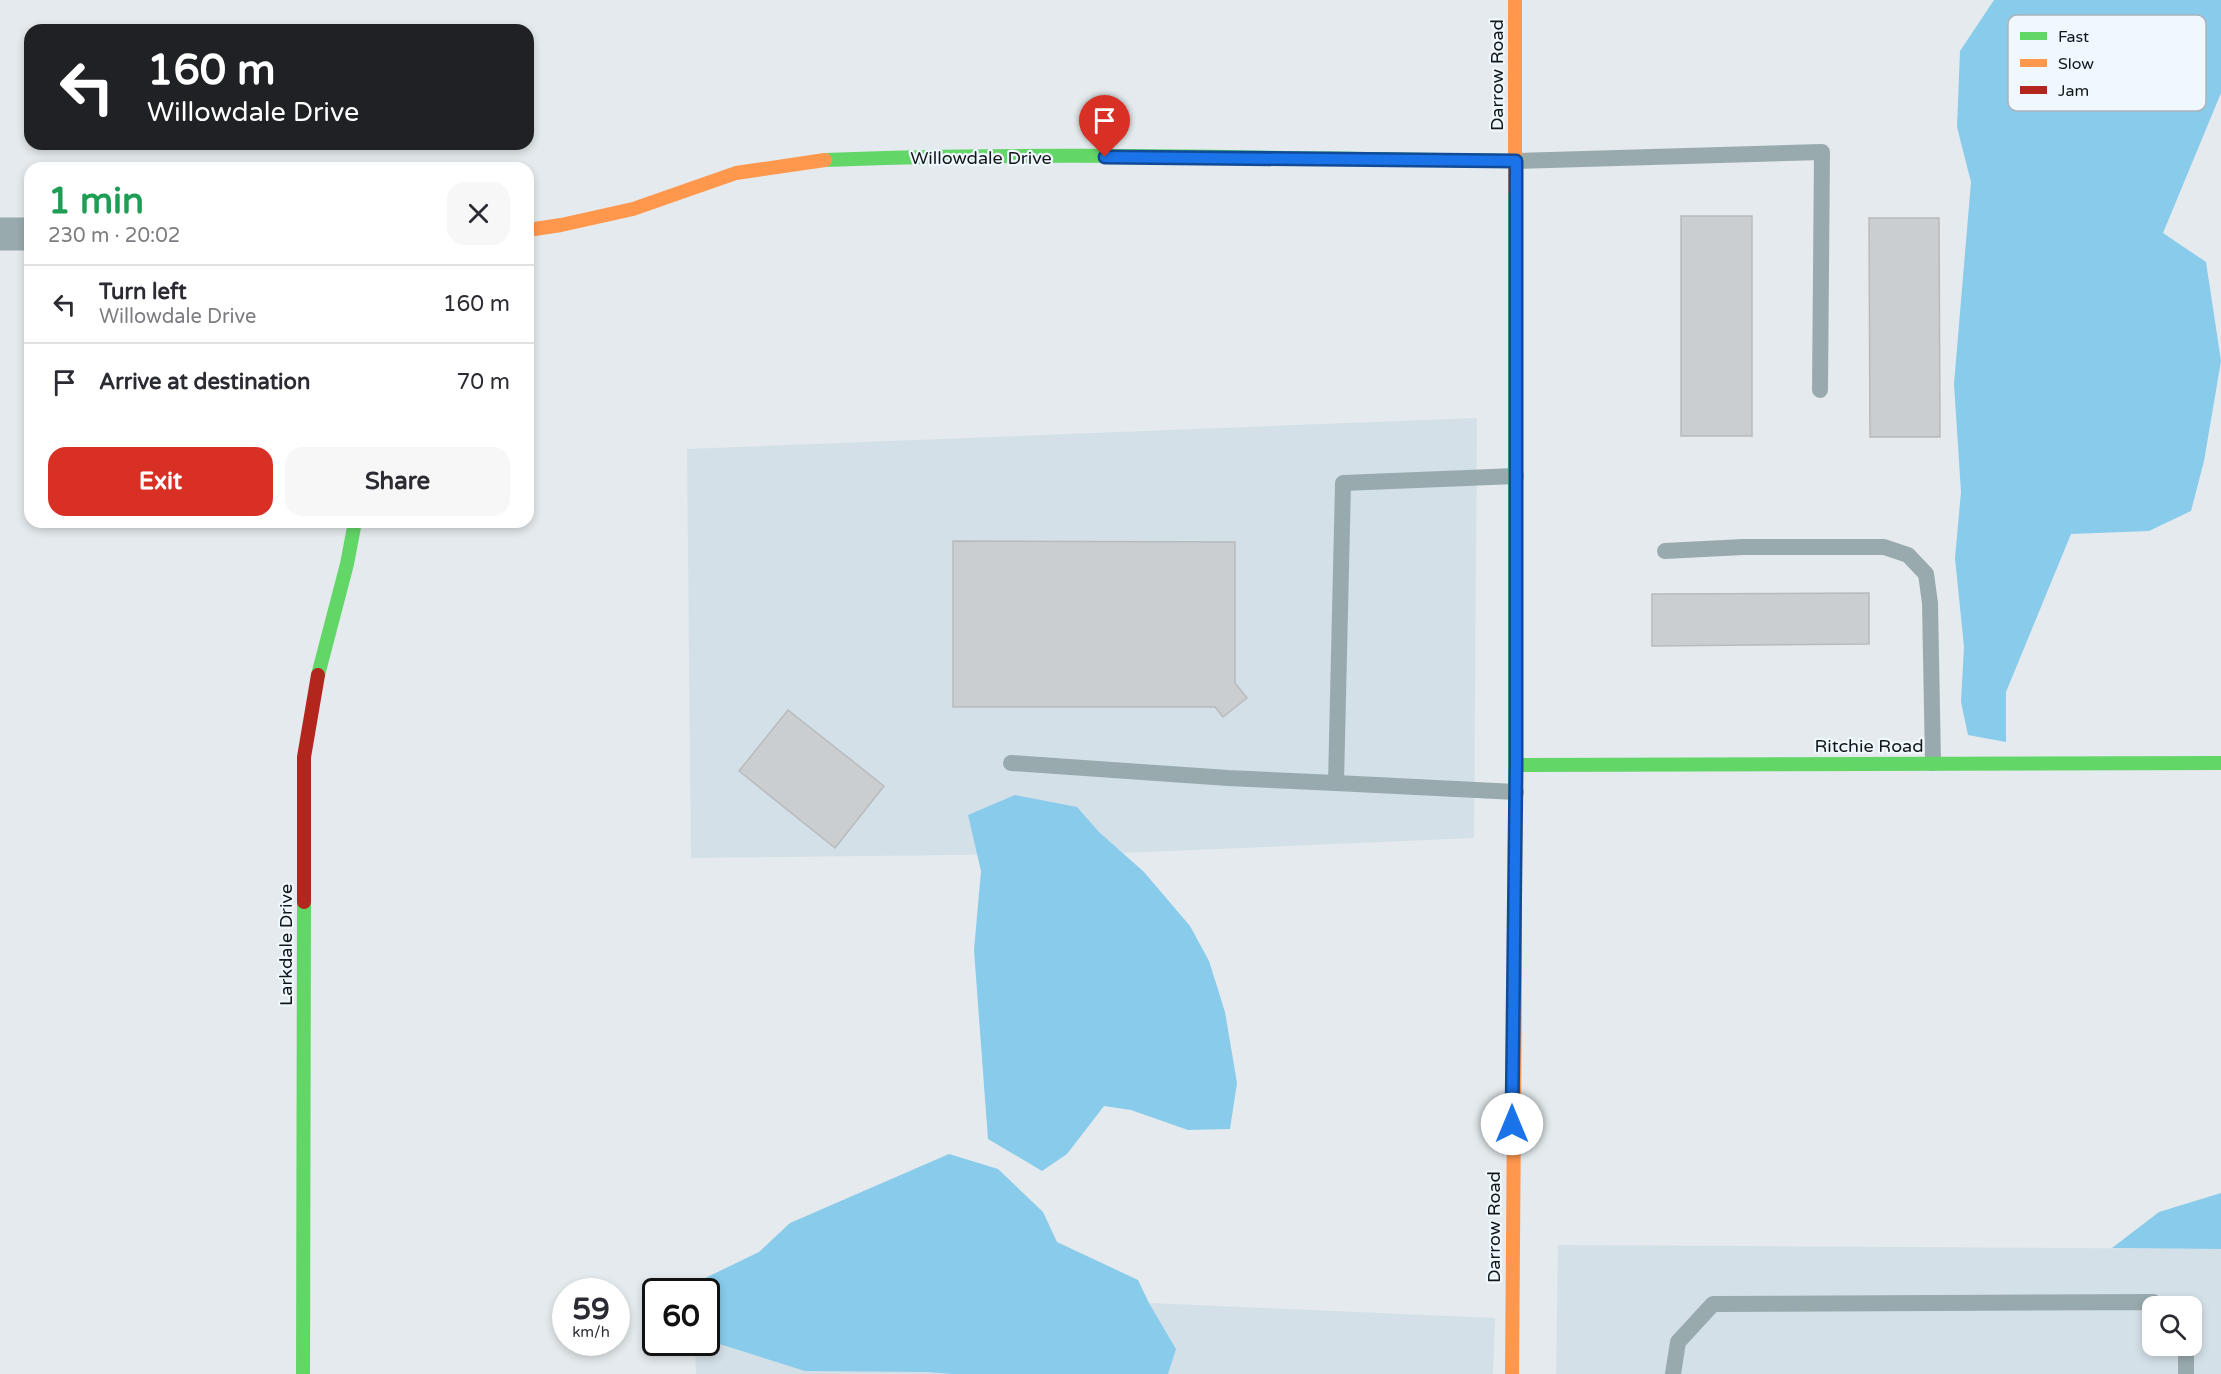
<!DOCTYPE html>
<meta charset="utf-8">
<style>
body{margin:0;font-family:"Varela Round",sans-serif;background:#f7f7f7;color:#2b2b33;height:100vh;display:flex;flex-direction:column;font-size:22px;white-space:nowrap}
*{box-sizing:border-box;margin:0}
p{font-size:20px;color:#7c7c81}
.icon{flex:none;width:33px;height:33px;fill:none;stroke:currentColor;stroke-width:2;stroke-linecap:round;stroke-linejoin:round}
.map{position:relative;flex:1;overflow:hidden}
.details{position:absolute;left:24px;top:162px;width:510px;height:366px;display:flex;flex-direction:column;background:#fff;border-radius:18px;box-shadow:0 3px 9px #0003}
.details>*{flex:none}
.hud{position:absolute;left:24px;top:24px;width:510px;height:126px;border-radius:18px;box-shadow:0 3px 9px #0003;background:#202124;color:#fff;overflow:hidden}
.fabs{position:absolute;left:2142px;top:1296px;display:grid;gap:12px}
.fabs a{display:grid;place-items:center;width:60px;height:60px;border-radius:12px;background:#fff;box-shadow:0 3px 9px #0003;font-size:30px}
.speed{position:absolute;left:552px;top:1278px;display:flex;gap:12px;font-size:30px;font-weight:700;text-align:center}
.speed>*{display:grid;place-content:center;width:78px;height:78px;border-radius:50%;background:#fff;box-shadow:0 3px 9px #0003;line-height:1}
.speed small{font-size:15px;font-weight:400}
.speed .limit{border:3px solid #111;border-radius:9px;background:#fff;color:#111}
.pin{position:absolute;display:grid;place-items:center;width:51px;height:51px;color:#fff;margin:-62px -26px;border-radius:50% 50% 50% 0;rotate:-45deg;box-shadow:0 0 6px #0007}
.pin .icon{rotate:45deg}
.me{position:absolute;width:66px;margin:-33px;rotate:0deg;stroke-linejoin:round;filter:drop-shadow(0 0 4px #0008)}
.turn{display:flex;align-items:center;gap:21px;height:126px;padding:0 24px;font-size:27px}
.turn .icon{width:78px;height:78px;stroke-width:2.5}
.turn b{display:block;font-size:42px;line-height:51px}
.round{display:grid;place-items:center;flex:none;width:63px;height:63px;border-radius:18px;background:#f7f7f7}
.summary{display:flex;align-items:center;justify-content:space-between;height:102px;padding:0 24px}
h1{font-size:36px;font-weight:800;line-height:45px;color:#1e9e55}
.primary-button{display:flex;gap:12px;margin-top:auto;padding:12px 24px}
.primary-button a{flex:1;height:69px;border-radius:18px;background:#d93025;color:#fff;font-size:24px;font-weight:800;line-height:69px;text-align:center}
.primary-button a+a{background:#f7f7f7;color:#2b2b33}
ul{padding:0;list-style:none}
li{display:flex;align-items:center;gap:18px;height:78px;padding:0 24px;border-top:2px solid #e1e1e2}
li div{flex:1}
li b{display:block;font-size:22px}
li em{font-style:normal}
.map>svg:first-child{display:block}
</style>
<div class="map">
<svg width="2221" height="1374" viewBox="0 0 2221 1374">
<rect width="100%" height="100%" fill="#e4eaed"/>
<g fill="#d4e0e8" fill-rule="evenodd">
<polygon points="1477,418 1474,838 1123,853 691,858 687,449"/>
<path d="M 1558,1245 L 2221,1249 L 2221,1374 L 1556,1374 ZM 2152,1306 L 2192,1306 L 2192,1346 L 2152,1346 Z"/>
<polygon points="1149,1303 1495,1318 1493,1374 1168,1374 1176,1349"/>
<polygon points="707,1340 926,1372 952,1374 696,1374 695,1343 706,1342"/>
</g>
<g fill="#88cbeb">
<polygon points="1994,0 2221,0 2221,93 2163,233 2206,262 2221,361 2204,461 2191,511 2149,531 2071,534 2006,692 2006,742 1968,735 1961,702 1964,647 1955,558 1961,492 1954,384 1971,182 1957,127 1960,51"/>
<polygon points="1015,795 1077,807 1099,832 1144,872 1190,926 1209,961 1225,1012 1237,1083 1230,1129 1188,1130 1131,1110 1104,1106 1067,1154 1042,1171 988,1139 974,950 981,871 968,815"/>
<polygon points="949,1154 998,1169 1043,1212 1057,1242 1138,1280 1149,1303 1176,1349 1168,1374 952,1374 926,1372 805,1371 707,1340 706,1292 695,1291 695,1283 759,1252 790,1223"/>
<polygon points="2221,1193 2221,1249 2112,1248 2159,1212"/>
</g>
<g fill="#cbced1" stroke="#b7bbbd" stroke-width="1.5">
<rect x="1681" y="216" width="71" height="220"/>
<polygon points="1869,218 1939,218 1940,437 1870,437"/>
<polygon points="953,541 1235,542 1235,683 1247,698 1223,717 1215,707 953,707"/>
<polygon points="1869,593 1869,644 1652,646 1652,594"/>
<polygon points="788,710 884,786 835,848 739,771"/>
</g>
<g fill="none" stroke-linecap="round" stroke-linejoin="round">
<g stroke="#99aaae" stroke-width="16">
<polyline points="1516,161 1822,152 1820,390"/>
<polyline points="1665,551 1743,547 1884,547 1908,555 1926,574 1930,603 1933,763"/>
<polyline points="1011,763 1228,778 1336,783"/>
<polyline points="1516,792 1336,783 1343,483 1516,476"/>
<polyline points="1673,1374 1678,1342 1713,1304 2153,1302 2157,1306"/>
<polyline points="2186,1374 2186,1346"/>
</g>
<polyline stroke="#99aaae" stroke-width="33" points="0,234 30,234"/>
<g stroke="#63d668" stroke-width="14">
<path d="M 825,160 C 1055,151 1286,159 1516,161"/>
<polyline points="318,675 347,564 355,522"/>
<polyline points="1516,765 2221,763"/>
<polyline points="1515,983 1515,191"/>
<polyline points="303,1374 304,902"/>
</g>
<g stroke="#ff974d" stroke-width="14">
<polyline points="1515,0 1515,191"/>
<polyline points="528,230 561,225 633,209 736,173 825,160"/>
<polyline points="1512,1374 1515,983"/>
</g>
<polyline stroke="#b3261e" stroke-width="14" points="304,902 304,757 318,675"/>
</g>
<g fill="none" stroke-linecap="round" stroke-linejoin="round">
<defs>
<polyline id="route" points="1105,157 1516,161 1516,765 1512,1124"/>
</defs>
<use href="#route" stroke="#114b97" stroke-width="15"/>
<use href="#route" stroke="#1a73e8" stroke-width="10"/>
</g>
<g text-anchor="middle" stroke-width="4.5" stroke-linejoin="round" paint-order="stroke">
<g font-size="18" fill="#131719" stroke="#eef8fe">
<text transform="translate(1497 75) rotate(-90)" y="6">Darrow Road</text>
<text x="981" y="164">Willowdale Drive</text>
<text x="1869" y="752">Ritchie Road</text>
<text transform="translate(286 945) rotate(-90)" y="6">Larkdale Drive</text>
<text transform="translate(1494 1227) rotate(-90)" y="6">Darrow Road</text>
</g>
</g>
<rect x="2008" y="15" width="198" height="96" rx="9" fill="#eef8fe" stroke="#acb4b9" stroke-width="1.5"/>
<rect x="2020" y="32" width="27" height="8" fill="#63d668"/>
<rect x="2020" y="59" width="27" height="8" fill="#ff974d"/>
<rect x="2020" y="86" width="27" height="8" fill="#b3261e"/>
<g font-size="16" fill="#131719">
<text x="2058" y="42">Fast</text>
<text x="2058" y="69">Slow</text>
<text x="2058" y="96">Jam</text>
</g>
</svg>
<div class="fabs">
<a><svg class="icon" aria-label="search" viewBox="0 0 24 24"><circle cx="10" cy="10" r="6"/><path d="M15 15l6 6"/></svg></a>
</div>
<div class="speed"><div>59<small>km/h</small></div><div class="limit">60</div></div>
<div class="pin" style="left:1105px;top:157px;background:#d93025"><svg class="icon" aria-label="arrive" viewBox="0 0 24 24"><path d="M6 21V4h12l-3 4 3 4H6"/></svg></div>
<svg class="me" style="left:1512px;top:1124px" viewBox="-20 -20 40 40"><circle r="19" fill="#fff"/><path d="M0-13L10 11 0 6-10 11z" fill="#1a73e8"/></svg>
<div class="hud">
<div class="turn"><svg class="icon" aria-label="left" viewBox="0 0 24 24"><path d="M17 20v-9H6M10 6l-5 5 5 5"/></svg><div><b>160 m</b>Willowdale Drive</div></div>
</div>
<section class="details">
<div class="summary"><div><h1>1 min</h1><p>230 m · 20:02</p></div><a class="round"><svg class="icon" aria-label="close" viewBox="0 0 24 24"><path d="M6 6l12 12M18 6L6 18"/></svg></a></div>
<ul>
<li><svg class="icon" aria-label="left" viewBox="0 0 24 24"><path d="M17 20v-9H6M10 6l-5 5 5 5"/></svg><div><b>Turn left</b><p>Willowdale Drive</p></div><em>160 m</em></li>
<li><svg class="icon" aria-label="arrive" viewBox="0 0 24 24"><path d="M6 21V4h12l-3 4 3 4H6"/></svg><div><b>Arrive at destination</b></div><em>70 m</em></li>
</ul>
<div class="primary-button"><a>Exit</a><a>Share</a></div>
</section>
</div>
